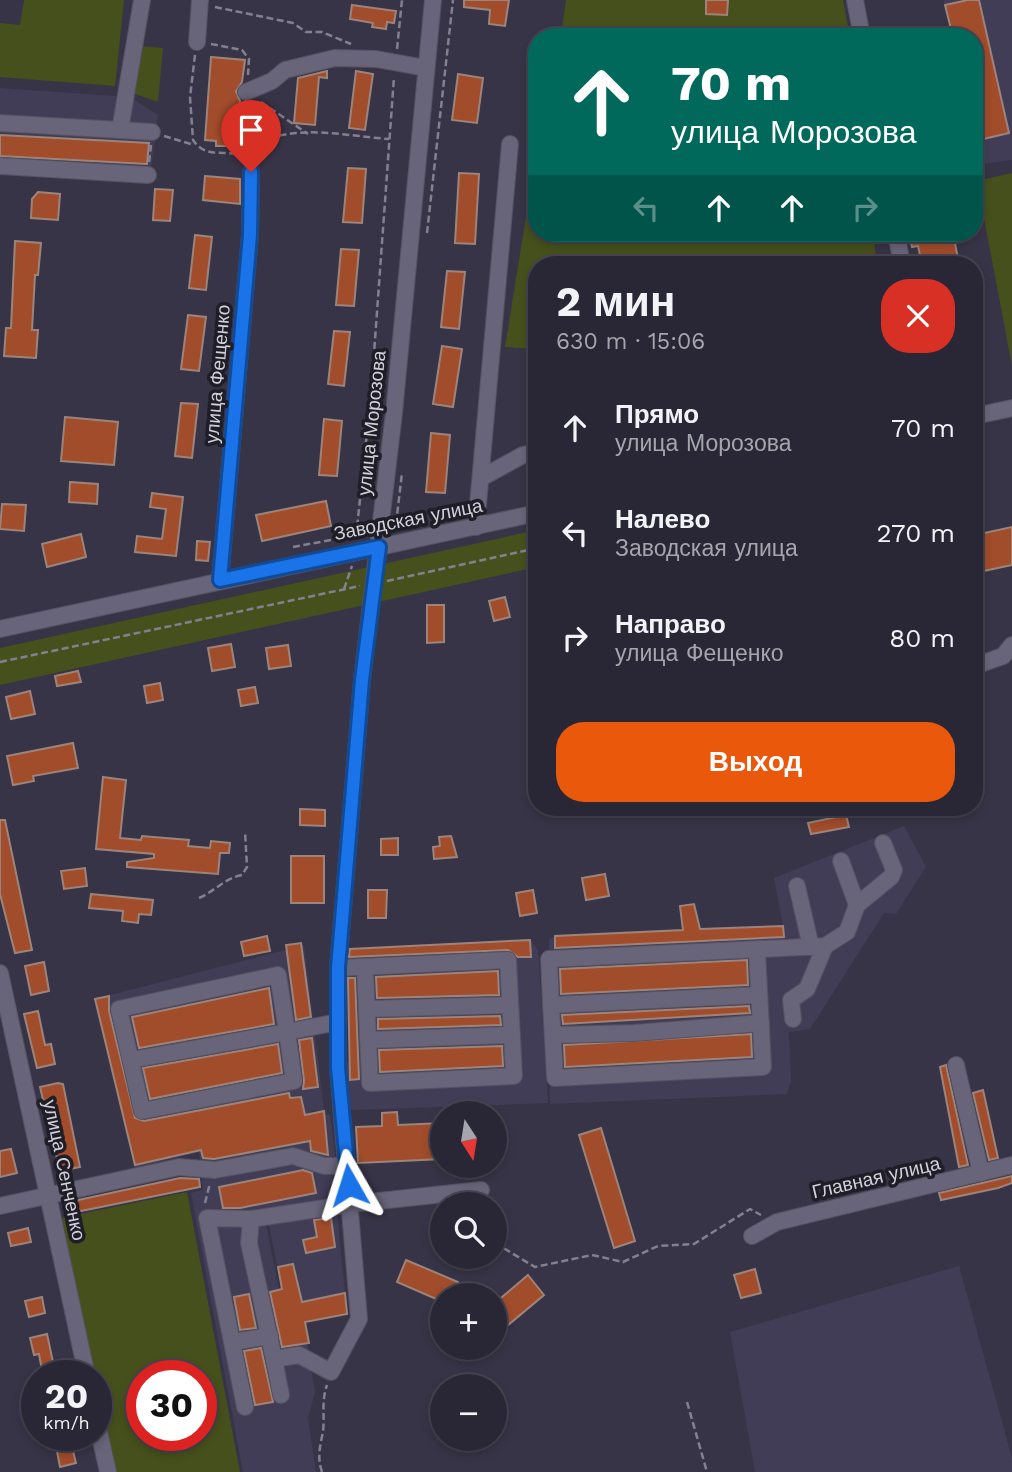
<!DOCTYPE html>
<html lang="ru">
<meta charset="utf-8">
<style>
body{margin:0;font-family:"Work Sans",sans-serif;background:#312f3d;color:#f1f3f6;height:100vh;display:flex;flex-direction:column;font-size:26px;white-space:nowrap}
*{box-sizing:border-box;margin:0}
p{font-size:23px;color:#a5a5ad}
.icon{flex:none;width:38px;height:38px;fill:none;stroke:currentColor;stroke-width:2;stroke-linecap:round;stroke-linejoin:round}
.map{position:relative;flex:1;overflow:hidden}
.panel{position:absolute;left:528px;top:256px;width:455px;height:560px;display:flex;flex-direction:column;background:#292735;border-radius:28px;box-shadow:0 4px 10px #0003,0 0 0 2px #454450}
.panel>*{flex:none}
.banner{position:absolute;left:528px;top:28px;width:455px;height:214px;border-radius:28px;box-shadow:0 4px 10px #0003,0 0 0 2px #454450;background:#00695c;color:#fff;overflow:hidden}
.needle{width:46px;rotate:168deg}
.fabs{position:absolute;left:430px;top:1101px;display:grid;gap:14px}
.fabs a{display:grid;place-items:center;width:77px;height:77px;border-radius:50%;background:#292735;box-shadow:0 4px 10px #0003,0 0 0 2px #454450;font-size:35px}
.speed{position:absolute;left:21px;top:1360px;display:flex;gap:14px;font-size:35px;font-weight:700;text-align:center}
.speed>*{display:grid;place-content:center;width:91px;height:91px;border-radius:50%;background:#292735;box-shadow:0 4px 10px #0003,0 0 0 2px #454450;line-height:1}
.speed small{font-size:18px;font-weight:400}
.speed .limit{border:10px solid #d22;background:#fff;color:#111}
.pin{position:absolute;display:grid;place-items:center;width:60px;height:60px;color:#fff;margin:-72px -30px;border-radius:50% 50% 50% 0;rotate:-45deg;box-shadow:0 0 7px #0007}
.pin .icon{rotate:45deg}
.me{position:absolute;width:77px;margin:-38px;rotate:354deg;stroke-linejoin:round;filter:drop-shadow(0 0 5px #0008)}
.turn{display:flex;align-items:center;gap:24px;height:147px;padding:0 28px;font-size:32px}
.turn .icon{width:91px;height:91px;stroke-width:2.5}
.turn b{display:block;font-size:49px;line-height:60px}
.lanes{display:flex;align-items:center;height:66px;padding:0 28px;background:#0003;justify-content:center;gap:35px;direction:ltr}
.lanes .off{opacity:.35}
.round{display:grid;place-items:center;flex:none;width:74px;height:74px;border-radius:28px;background:#312f3d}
.headline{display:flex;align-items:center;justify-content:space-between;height:119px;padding:0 28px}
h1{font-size:42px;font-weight:700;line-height:52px}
.action{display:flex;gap:14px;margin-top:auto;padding:14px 28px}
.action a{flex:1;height:80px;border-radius:28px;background:#ea580c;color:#fff;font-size:28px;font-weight:700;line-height:80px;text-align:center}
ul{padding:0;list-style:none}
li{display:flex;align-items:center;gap:21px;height:105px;padding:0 28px}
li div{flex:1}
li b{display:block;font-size:26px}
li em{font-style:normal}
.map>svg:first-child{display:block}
</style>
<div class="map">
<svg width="1012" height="1472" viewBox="0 0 1012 1472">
<rect width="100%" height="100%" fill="#373447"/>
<g fill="#423d56">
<polygon points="944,0 1012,0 1012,160 982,164 975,134 975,37 953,37"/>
<polygon points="0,88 130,97 158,115 150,178 0,170"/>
<polygon points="904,826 926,867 896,914 884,913 810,1029 789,1032 791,1081 787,1094 550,1104 549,939 555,936 783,926 774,878"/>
<polygon points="530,940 538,950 548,1103 355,1110 346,1108 342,1062 352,1061 346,972 349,949"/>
<polygon points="304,945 324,1110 311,1111 308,1124 313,1117 330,1114 342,1208 266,1224 286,1327 304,1324 315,1392 308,1418 316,1472 243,1472 191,1193 203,1190 199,1152 135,1168 95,999"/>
<polygon points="337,1213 347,1314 289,1325 269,1225"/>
<polygon points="959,1266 1012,1458 1012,1472 755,1472 730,1332"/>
</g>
<g fill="#46501c" fill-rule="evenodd">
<polygon points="24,0 124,0 115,86 0,77 0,23 20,25"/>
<polygon points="566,0 843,0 850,37 561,37"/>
<polygon points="140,46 163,48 158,102 133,93"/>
<polygon points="534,167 537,167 537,233 873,233 877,264 537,264 537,349 505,347"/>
<polygon points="1012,173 1012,366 977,181"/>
<polygon points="537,530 537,567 0,685 0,648"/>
<path d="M 187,1192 L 240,1472 L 115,1472 L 61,1218 ZM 142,1376 L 201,1376 L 201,1435 L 142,1435 Z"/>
</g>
<g fill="#a14c2b" stroke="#9d847b" stroke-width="2">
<polygon points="464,0 509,0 505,26 489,24 490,10 464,7"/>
<polygon points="706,0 728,0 727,15 706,14"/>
<polygon points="968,0 979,0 1009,133 975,141 975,37 953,37 945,5"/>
<polygon points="352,5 396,11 394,23 387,22 386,29 372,27 373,23 350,19"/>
<polygon points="211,57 245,60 242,82 236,91 240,101 236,142 230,142 229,146 216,146 216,141 205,140"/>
<polygon points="327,71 327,78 319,77 315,125 294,123 298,78"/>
<polygon points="356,71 373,74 365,130 349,128"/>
<polygon points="458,74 483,78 477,123 452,120"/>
<polygon points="0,135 149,143 147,164 0,156"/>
<polygon points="348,168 366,169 362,223 343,222"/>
<polygon points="459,173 479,174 475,244 455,243"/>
<polygon points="205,176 240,179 240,204 203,200"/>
<polygon points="155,189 173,190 170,221 153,220"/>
<polygon points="38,192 60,194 58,220 31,218 32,199"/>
<polygon points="909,233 953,233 959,264 922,264 918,246 912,247"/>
<polygon points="195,235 212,237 206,290 189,288"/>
<polygon points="15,241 41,243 38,275 35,275 32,330 38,330 36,358 4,356 6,328 11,328"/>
<polygon points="341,249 359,250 354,306 336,305"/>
<polygon points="447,271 465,272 459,329 441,327"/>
<polygon points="188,315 206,317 199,371 181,369"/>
<polygon points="334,331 350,332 344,386 328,384"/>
<polygon points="442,346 462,349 453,407 433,404"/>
<polygon points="181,403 198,404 192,458 175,456"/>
<polygon points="65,417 118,422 114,465 61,461"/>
<polygon points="324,419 342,421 337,476 319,475"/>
<polygon points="431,433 450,435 445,493 426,492"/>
<polygon points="70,482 98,484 97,504 69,502"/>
<polygon points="152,493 183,497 176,556 135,552 137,536 162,539 166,509 150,507"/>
<polygon points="326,501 331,526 262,541 256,515"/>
<polygon points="2,504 26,505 24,531 0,529"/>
<polygon points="1012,527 1012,565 979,572 975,535"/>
<polygon points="81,534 86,557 47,567 42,544"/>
<polygon points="197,541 210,542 208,561 196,560"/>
<polygon points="505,597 510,617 494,621 489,601"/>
<polygon points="427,605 444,605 444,642 427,643"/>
<polygon points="231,644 235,667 212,671 208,648"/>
<polygon points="288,645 291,666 269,669 266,648"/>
<polygon points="78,671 81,682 57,686 55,676"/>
<polygon points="160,683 163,700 147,703 144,686"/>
<polygon points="255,687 258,703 241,706 238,690"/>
<polygon points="30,691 35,714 11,719 6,697"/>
<polygon points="73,743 78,768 33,776 34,781 13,785 7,756"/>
<polygon points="103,777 126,780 120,838 141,840 142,836 189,840 188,846 210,848 211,841 230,843 229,853 220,853 218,874 127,867 127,862 154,858 154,854 96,849"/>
<polygon points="300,809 325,810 325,826 300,825"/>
<polygon points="846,815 849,827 811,834 808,823"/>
<polygon points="0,820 5,820 32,950 15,953 0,894"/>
<polygon points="451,836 457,857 434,859 433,847 440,846 439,837"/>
<polygon points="398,838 398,855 381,855 381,839"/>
<rect x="291" y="856" width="33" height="47"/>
<polygon points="85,868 87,886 64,889 61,871"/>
<polygon points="605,874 609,896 586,900 582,878"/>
<polygon points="368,890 387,890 386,918 368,918"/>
<polygon points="533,890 537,913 520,916 516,893"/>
<polygon points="91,894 153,900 151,915 139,914 138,923 122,921 123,911 89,908"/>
<polygon points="694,904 700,929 783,926 784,937 555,948 555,936 683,930 680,906"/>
<polygon points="267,936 270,951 244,956 241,942"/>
<polygon points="530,940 531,957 518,957 508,950 349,957 350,949"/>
<polygon points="301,943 311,1017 296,1020 286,945"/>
<polygon points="747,960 748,985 561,994 560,969"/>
<polygon points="44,962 49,991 31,995 25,966"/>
<polygon points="498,971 499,995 377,998 376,977"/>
<polygon points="348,978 355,978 359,1079 350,1080"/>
<polygon points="269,988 274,1024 139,1048 132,1017"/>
<polygon points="109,996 109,1011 135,1118 144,1121 289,1093 290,1098 301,1097 305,1115 324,1111 328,1155 311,1151 310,1141 214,1159 203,1158 201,1150 135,1165 95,999"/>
<polygon points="749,1006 750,1013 563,1024 562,1015"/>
<polygon points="38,1011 45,1045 51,1044 55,1064 37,1068 24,1014"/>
<polygon points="500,1016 501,1025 378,1029 378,1019"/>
<polygon points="751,1034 752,1057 565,1067 564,1045"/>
<polygon points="312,1038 318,1087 303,1089 304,1080 299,1040"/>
<polygon points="278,1044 282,1073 150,1099 143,1068"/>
<polygon points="502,1046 503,1066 380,1072 379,1050"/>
<polygon points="946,1065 968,1165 959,1167 940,1067"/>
<polygon points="58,1083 63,1084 80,1167 60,1171 40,1087"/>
<polygon points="983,1090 998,1158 989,1160 973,1093"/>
<polygon points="397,1112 398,1125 443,1123 443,1159 358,1163 356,1127 382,1126 382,1113"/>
<polygon points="601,1128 635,1241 614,1248 579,1135"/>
<polygon points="11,1149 17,1173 0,1177 0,1151"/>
<polygon points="303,1170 312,1173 316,1193 240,1208 223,1208 219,1187"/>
<polygon points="1012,1176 1012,1183 998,1188 941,1200 939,1193"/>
<polygon points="180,1178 199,1179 200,1187 71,1213 69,1202"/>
<polygon points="331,1218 335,1247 306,1253 303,1240 317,1237 314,1220"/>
<polygon points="28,1228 31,1242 11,1246 8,1233"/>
<polygon points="406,1260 458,1282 452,1295 443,1295 443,1302 397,1282"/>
<polygon points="293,1264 302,1302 345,1293 347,1314 305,1322 309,1343 282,1347 270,1292 282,1289 278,1267"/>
<polygon points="755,1269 761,1293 741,1298 734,1275"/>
<polygon points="528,1275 544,1295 495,1336 495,1303"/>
<polygon points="249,1294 256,1328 240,1330 234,1297"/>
<polygon points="42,1297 45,1313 29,1317 25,1301"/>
<polygon points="47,1334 56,1376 43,1376 39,1354 34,1355 30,1338"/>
<polygon points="261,1348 273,1402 255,1405 244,1351"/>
<polygon points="71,1443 76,1463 60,1467 56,1446"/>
</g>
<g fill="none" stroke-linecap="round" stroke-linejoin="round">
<defs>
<g id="minor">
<polyline points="433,0 394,413 362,680 338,968 338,1068 359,1319 331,1372 299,1355 274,1359 249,1243 251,1219 351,1204 481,1190"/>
<polyline points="855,0 862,37"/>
<polyline points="197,42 200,0"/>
<polyline points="246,92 272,81 285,70 335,58 376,59 426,68"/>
<polyline points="0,123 120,130 142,0"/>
<polyline points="120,130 152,132"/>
<polyline points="0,166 148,175"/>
<polyline points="896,233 902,264"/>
<polyline points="975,416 1012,408"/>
<polyline points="481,478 523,455 537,452"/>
<polyline points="476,527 510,144"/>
<polyline points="220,580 250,235 251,172"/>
<polyline points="0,629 537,513"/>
<polyline points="975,666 1003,656 1012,645"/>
<polyline points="841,861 857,905"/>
<polyline points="797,886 811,947"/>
<path d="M 757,951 C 759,989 761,1028 763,1067 L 555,1078 L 551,1005 L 759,995"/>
<polyline points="338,968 508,960 514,1076 370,1083 365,969"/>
<polyline points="0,973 87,1376"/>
<polyline points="551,1005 549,959 825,946 847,932 857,905 891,877 894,870 883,843"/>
<polyline points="367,1009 510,1005"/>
<polyline points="793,1019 791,1000 807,989 825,946"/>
<polyline points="553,1035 634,1033 761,1023"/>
<polyline points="368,1040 512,1035"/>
<polyline points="131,1060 287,1032 278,975 119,1009 142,1111 294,1081 287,1032 338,1022"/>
<polyline points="956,1065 981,1173"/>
<polyline points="0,1206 179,1167 215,1170 293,1156 324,1166 348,1166"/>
<polyline points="752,1236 777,1222 1012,1165"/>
<polyline points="233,1342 270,1336"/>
<polyline points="274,1359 281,1395"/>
<polyline points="245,1407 207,1218 251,1219"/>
<polyline points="96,1418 108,1472"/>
</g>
</defs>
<use href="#minor" stroke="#555162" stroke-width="18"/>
<g stroke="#838090" stroke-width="2.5" stroke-dasharray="7 3.5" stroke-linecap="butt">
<polyline points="215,7 293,23 306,32 322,32 351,44"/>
<polyline points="211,44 242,50 249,59 248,75"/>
<polyline points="397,49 402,0"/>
<path d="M 195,55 L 190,97 L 193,140 C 207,162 231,146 248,159"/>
<polyline points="261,102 308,134"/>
<polyline points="164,136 194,145"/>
<polyline points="241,155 245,106"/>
<path d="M 243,155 C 278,119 343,136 389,139"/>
<polyline points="149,162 151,145"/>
<polyline points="427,233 453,0"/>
<polyline points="396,524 402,473"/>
<polyline points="356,537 371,395 394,77"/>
<polyline points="293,547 358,535"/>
<polyline points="387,581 537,548"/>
<polyline points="344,589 352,566"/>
<polyline points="0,662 360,586"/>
<path d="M 199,898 C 215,891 225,878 242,875 L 247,867 L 245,831"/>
<polyline points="205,1203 210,1183"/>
<polyline points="495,1243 535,1267 592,1255 623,1262 658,1246 694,1244 750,1209 761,1215"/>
<polyline points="687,1402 707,1472"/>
<path d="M 322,1472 C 317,1457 320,1446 323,1432 C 325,1415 321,1402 327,1385"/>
</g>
<use href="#minor" stroke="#686479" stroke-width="16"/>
</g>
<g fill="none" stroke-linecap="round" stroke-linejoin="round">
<defs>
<polyline id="route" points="251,172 250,235 220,580 379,547 362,680 338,968 338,1068 349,1185"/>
</defs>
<use href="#route" stroke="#114b97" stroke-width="18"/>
<use href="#route" stroke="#1a73e8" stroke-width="12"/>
</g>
<g text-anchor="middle" stroke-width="7" stroke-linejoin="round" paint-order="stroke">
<g font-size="19" fill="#d2d0dc" stroke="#1f1d26">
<text transform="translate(217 374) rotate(-85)" y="7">улица Фещенко</text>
<text transform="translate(371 423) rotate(-84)" y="7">улица Морозова</text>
<text transform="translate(408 519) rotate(-11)" y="7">Заводская улица</text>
<text transform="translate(65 1170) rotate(78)" y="7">улица Сенченко</text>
<text transform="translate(876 1177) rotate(-13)" y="7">Главная улица</text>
</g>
</g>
</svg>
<div class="fabs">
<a><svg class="needle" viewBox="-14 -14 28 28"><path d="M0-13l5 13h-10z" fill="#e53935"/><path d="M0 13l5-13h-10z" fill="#a5a5ad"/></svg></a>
<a><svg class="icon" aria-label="search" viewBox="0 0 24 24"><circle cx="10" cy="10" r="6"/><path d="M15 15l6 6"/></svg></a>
<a>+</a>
<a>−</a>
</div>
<div class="speed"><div>20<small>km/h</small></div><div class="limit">30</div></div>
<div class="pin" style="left:251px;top:172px;background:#d93025"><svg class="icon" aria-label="arrive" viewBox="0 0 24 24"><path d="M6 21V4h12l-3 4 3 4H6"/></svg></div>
<svg class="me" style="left:349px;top:1185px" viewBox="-20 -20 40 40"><path d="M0-17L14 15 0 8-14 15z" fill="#1a73e8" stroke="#fff" stroke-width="4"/></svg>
<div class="banner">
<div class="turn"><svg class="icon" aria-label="ahead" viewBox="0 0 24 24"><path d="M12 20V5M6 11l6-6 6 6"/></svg><div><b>70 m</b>улица Морозова</div></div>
<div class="lanes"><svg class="icon off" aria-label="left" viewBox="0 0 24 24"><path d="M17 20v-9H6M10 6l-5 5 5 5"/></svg><svg class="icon" aria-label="ahead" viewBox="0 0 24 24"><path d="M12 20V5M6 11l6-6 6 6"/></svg><svg class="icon" aria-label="ahead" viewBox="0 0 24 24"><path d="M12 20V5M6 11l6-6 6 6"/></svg><svg class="icon off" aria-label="right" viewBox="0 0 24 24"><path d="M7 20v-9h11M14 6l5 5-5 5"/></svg></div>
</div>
<section class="panel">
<div class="headline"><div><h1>2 мин</h1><p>630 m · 15:06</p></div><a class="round" style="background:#d93025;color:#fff"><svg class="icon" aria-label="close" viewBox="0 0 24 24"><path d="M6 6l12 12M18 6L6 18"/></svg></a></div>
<ul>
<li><svg class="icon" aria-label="ahead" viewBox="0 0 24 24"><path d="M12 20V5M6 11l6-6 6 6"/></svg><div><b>Прямо</b><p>улица Морозова</p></div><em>70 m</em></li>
<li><svg class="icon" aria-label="left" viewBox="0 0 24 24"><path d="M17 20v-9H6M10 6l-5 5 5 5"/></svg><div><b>Налево</b><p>Заводская улица</p></div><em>270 m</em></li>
<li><svg class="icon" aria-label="right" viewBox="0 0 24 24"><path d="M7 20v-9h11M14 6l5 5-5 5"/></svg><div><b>Направо</b><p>улица Фещенко</p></div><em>80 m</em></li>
</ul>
<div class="action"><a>Выход</a></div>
</section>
</div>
